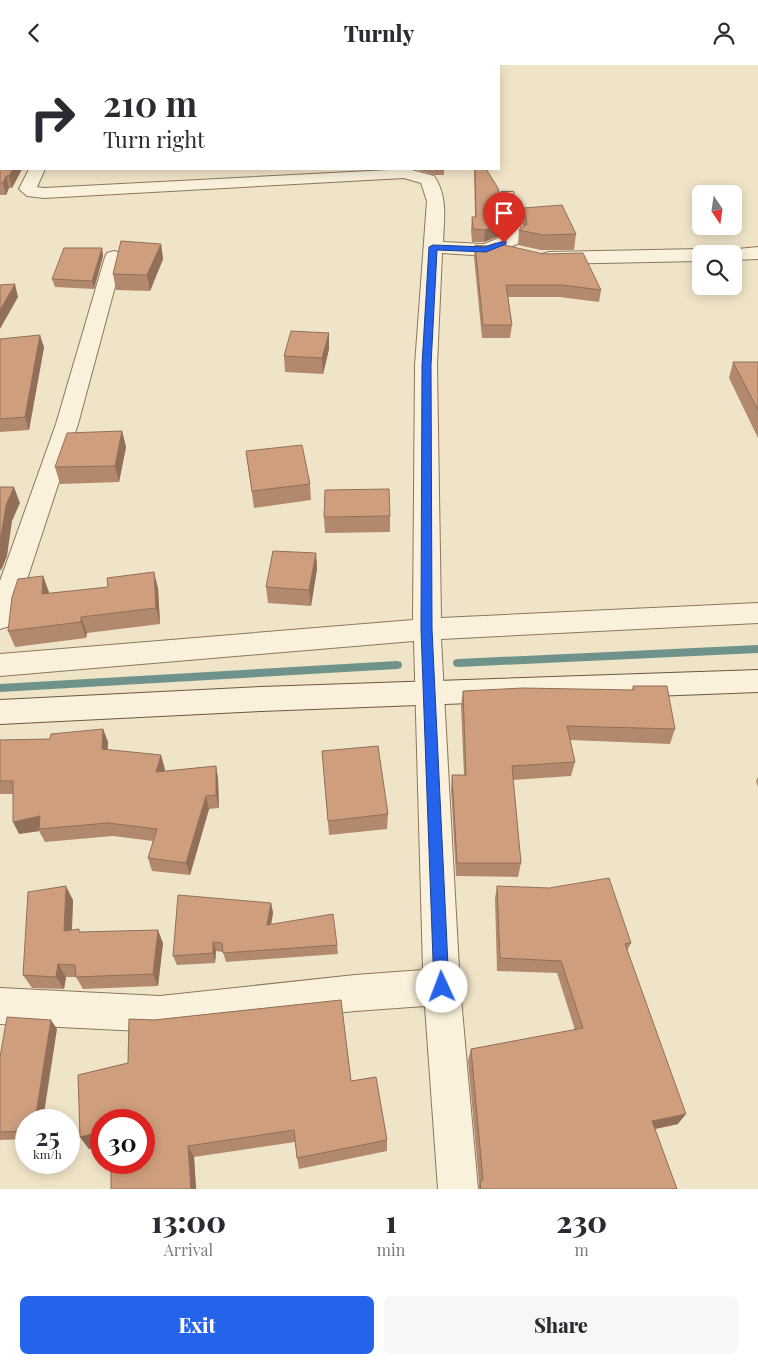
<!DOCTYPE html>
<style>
body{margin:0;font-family:"Playfair Display",serif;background:#f7f7f7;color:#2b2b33;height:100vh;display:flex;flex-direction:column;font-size:19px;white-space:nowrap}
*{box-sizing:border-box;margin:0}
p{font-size:16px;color:#7c7c81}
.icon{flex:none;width:28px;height:28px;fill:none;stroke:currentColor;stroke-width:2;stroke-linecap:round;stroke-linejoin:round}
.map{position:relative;height:1124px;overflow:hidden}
.details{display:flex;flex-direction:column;background:#fff;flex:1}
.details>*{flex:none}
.banner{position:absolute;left:0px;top:0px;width:500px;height:105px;box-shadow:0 2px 12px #0003;background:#fff;color:#2b2b33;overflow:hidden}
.needle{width:32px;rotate:167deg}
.fabs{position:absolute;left:692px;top:120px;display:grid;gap:10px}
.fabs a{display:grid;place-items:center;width:50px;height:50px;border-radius:8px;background:#fff;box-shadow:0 2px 12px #0003;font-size:25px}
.speed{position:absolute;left:15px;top:1044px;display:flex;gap:10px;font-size:25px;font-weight:700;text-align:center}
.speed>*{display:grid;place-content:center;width:65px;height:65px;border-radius:50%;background:#fff;box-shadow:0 2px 12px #0003;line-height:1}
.speed small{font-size:12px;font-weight:400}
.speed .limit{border:8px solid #d22;background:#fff;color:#111}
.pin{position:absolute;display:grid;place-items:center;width:42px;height:42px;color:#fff;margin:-51px -21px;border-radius:50% 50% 50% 0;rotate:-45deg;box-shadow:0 0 5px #0007}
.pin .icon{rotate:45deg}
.me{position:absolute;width:55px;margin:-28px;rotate:358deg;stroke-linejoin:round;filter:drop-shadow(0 0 4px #0008)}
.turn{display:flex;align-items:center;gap:18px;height:105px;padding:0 20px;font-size:22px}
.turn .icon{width:65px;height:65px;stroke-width:2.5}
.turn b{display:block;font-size:35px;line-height:42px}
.eta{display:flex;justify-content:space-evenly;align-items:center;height:85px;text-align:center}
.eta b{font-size:30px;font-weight:800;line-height:35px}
.cta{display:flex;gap:10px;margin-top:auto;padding:10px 20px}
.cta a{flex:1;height:58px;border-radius:8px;background:#2563eb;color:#fff;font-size:20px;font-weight:800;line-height:58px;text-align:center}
.cta a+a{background:#f7f7f7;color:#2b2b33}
header{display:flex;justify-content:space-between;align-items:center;height:65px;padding:0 20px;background:#fff;font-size:22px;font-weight:800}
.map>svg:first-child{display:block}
</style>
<header><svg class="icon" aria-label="back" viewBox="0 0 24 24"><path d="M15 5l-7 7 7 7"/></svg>Turnly<svg class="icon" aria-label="person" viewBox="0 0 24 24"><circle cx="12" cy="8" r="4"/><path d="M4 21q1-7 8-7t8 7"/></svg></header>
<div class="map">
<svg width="758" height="1124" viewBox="0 0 758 1124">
<rect width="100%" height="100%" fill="#f0e4c8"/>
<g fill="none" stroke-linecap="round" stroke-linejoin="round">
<g fill="#6f938a" fill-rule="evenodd">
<polygon points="758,580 758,588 458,602 454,601 453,598 454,595 458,594"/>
<polygon points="397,596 401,597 402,600 401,603 397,604 0,627 0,619"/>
</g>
<defs>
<g id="street">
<path d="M 29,104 L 45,104 L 37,122 L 44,123 L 408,104 L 434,111 C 448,131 444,154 443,177 L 484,179 L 504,171 L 498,131 L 501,127 L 513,127 L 523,174 L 520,178 L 486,191 L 442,188 L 437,300 L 441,553 L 758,538 L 758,558 L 441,574 L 460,922 L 478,1124 L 438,1124 L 425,941 L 355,946 L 160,967 L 0,959 L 0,923 L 160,931 L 355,910 L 423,905 L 414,576 L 0,611 L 0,589 L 413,555 L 415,300 L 427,136 L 421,118 L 404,113 L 44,133 L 27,131 L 19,124 Z"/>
<polygon points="758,182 758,194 734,195 734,189 725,189 727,185"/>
<polygon points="701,184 709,189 701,189 701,196 549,199 542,197 540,193 542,189 549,187"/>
<polygon points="114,186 121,188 123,192 78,359 14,554 10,561 0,564 0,516 56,359 105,192 107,188"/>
</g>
<polygon id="secondary" points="758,605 758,627 261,646 0,659 0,635 261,622"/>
</defs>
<use href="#street" stroke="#8d765c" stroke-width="2"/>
<use href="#secondary" stroke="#6f573f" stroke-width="2"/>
<use href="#street" fill="#faf1dc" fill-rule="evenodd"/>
<use href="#secondary" fill="#faf1dc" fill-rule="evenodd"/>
</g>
<g fill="#b2896c">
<polygon points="0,0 136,0 137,1 1,1 1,104 22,104 12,123 9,123 6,130 0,130"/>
<polygon points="350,104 377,104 351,105"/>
<polygon points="414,104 444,104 444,110 435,110"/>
<polygon points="474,104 486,104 502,170 484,177 472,177 471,165 472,152 475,152"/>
<polygon points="524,143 576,169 574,185 541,185 518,180 519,165 523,162 522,158"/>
<polygon points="161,179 163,194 150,226 116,225 113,209"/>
<polygon points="475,180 601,225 599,237 560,232 508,232 512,260 510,273 482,273 474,192"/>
<polygon points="102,183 103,191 94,224 55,222 52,214"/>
<polygon points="329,268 329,284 323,309 285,307 284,291"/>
<polygon points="0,274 44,282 29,365 0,367"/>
<polygon points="733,297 758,297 758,373 729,313"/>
<polygon points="122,366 126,382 119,417 60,419 55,402"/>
<polygon points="246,386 310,419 311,435 254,443"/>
<polygon points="390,451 390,467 325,468 324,452"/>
<polygon points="316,488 317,504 311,541 268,538 266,522"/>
<polygon points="43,511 49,529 158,523 160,559 87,568 86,573 15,582 8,566"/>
<polygon points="633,621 675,664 670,679 570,675 575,697 571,711 513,715 521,798 518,812 456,811 451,724 452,710 464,710 461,640 463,626 632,625"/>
<polygon points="103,664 108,677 108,684 165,704 164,706 216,701 218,714 219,743 209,744 190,810 152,806 148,793 153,776 113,771 45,777 39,766 19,769 13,729 0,729 0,675 50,674"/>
<polygon points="322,686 388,749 387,764 329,770"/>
<polygon points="758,712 758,722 756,716"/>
<polygon points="497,821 631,878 627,886 678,1059 655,1064 677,1124 478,1124 479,1118 468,995 471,984 575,965 557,908 497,906 495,834"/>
<polygon points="73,835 72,865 81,867 163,878 158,921 83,924 76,912 66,912 64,924 32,923 23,910"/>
<polygon points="271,838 273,848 271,860 337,880 338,889 226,897 223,887 216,886 215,898 177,900 173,891"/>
<polygon points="341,935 351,1016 376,1012 387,1075 387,1086 299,1104 297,1093 295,1077 194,1092 196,1124 111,1124 111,1098 144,1098 144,1055 101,1055 101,1081 89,1084 80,1072 78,1010 128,998 129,954 154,955"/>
<polygon points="57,964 26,1055 26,1074 0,1075 0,992"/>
</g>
<g fill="#916f58">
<polygon points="13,104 22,104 12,123 9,111"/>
<polygon points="6,111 9,123 6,130 3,118"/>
<polygon points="503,157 502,170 484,177 485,165"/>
<polygon points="161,179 163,194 150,226 147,210"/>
<polygon points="102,183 103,191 94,224 92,216"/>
<polygon points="15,219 18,232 0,264 0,245"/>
<polygon points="329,268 329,284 323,309 322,293"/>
<polygon points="40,270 44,282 29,365 25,352"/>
<polygon points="122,366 126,382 119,417 115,401"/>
<polygon points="14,422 20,438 12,456 7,491 1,506 0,503 0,477 6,440"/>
<polygon points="316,488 317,504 311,541 309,525"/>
<polygon points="154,507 158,523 160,559 156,543"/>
<polygon points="43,511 49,527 48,545 42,529"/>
<polygon points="81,552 87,568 86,573 81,557"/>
<polygon points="103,664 108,677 106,697 102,684"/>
<polygon points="161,690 165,704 159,720 156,707"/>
<polygon points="216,701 218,714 219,743 216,730"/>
<polygon points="206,731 209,744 190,810 186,798"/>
<polygon points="40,751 39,764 39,766 19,769 13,757"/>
<polygon points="66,821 73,835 71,879 64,866"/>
<polygon points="271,838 273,848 269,870 267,860"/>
<polygon points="158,865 163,878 158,921 153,909"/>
<polygon points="213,877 216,886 215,898 213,888"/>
<polygon points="58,899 66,912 64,924 56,912"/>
<polygon points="51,955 57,964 43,1055 35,1055"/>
<polygon points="686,1049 678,1059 645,1066 652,1056"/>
<polygon points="101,1067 101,1081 89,1084 80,1072"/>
<polygon points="188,1081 194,1092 196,1124 191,1124"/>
</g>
<g fill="#cf9f7d" stroke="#916f58">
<polygon points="0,0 133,0 133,1 1,1 1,104 13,104 9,111 6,111 3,118 0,118"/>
<polygon points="325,0 376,0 376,1 326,1"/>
<polygon points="475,104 486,104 498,123 503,157 485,165 473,164 472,152 476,152"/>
<polygon points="562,140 576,169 543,170 519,165 527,159 524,143"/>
<polygon points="121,176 161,179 147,210 113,209"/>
<polygon points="496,178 543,189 583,188 601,225 562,220 506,220 512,260 483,260 475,180 487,181"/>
<polygon points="64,183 102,183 92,216 52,214"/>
<polygon points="15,219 0,245 0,220"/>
<polygon points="291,266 329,268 322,293 284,291"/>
<polygon points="40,270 25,352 0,354 0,274"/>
<polygon points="733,297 758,297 758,345"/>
<polygon points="122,366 115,401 55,402 67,368"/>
<polygon points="302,380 310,419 252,426 246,386"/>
<polygon points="0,422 14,422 6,440 0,477"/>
<polygon points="389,424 390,451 324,452 325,425"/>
<polygon points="273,486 316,488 309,525 266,522"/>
<polygon points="154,507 156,543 81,552 81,557 8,566 12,532 18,514 43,511 42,529 108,522 107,513"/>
<polygon points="633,621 667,621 675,664 567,661 575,697 512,701 521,798 457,798 452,710 466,710 463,626 523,623 634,625"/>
<polygon points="103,664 102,684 161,690 156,707 216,701 216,730 206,731 186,798 148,793 157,764 108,758 39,764 40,751 13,757 13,716 0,716 0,675 50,674 51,669"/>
<polygon points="378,681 388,749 328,756 322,686"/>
<polygon points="609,813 631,878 625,879 686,1049 652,1056 677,1124 481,1124 480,1117 483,1115 471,984 583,963 561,896 500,893 497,821 549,823"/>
<polygon points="66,821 64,866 79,864 79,867 158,865 153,909 76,912 75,900 58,899 56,912 23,910 28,827"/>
<polygon points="178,830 271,838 267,860 333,849 337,880 223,888 222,878 213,877 213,888 173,891"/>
<polygon points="341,935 351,1016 376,1012 387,1075 297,1093 294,1065 188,1081 191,1124 111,1124 111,1098 144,1098 144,1055 101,1055 101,1067 80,1072 78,1010 128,998 129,954 154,955"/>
<polygon points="7,952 51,955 35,1055 26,1055 26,1066 0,1067 0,992"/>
</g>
<polygon fill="#2563eb" stroke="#184099" points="504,176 506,176 506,179 486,187 437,185 431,300 432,564 449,922 447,927 442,929 437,927 434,922 421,564 422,300 429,182 433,180 485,182"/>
</svg>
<div class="fabs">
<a><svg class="needle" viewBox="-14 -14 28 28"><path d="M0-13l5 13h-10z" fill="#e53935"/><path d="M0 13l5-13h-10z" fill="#7c7c81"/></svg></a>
<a><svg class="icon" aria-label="search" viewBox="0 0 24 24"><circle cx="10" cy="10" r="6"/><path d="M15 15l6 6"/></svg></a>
</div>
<div class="speed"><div>25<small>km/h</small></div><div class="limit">30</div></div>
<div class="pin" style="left:504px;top:178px;background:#d93025"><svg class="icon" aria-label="arrive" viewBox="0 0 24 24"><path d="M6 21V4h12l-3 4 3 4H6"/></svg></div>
<svg class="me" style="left:442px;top:922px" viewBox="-20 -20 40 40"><circle r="19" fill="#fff"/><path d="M0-13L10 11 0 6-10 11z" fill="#2563eb"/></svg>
<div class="banner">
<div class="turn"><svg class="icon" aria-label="right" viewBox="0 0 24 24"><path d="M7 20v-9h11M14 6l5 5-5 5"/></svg><div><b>210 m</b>Turn right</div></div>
</div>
</div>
<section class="details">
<div class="eta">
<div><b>13:00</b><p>Arrival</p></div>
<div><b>1</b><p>min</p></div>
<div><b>230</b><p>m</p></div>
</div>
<div class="cta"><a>Exit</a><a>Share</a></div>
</section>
